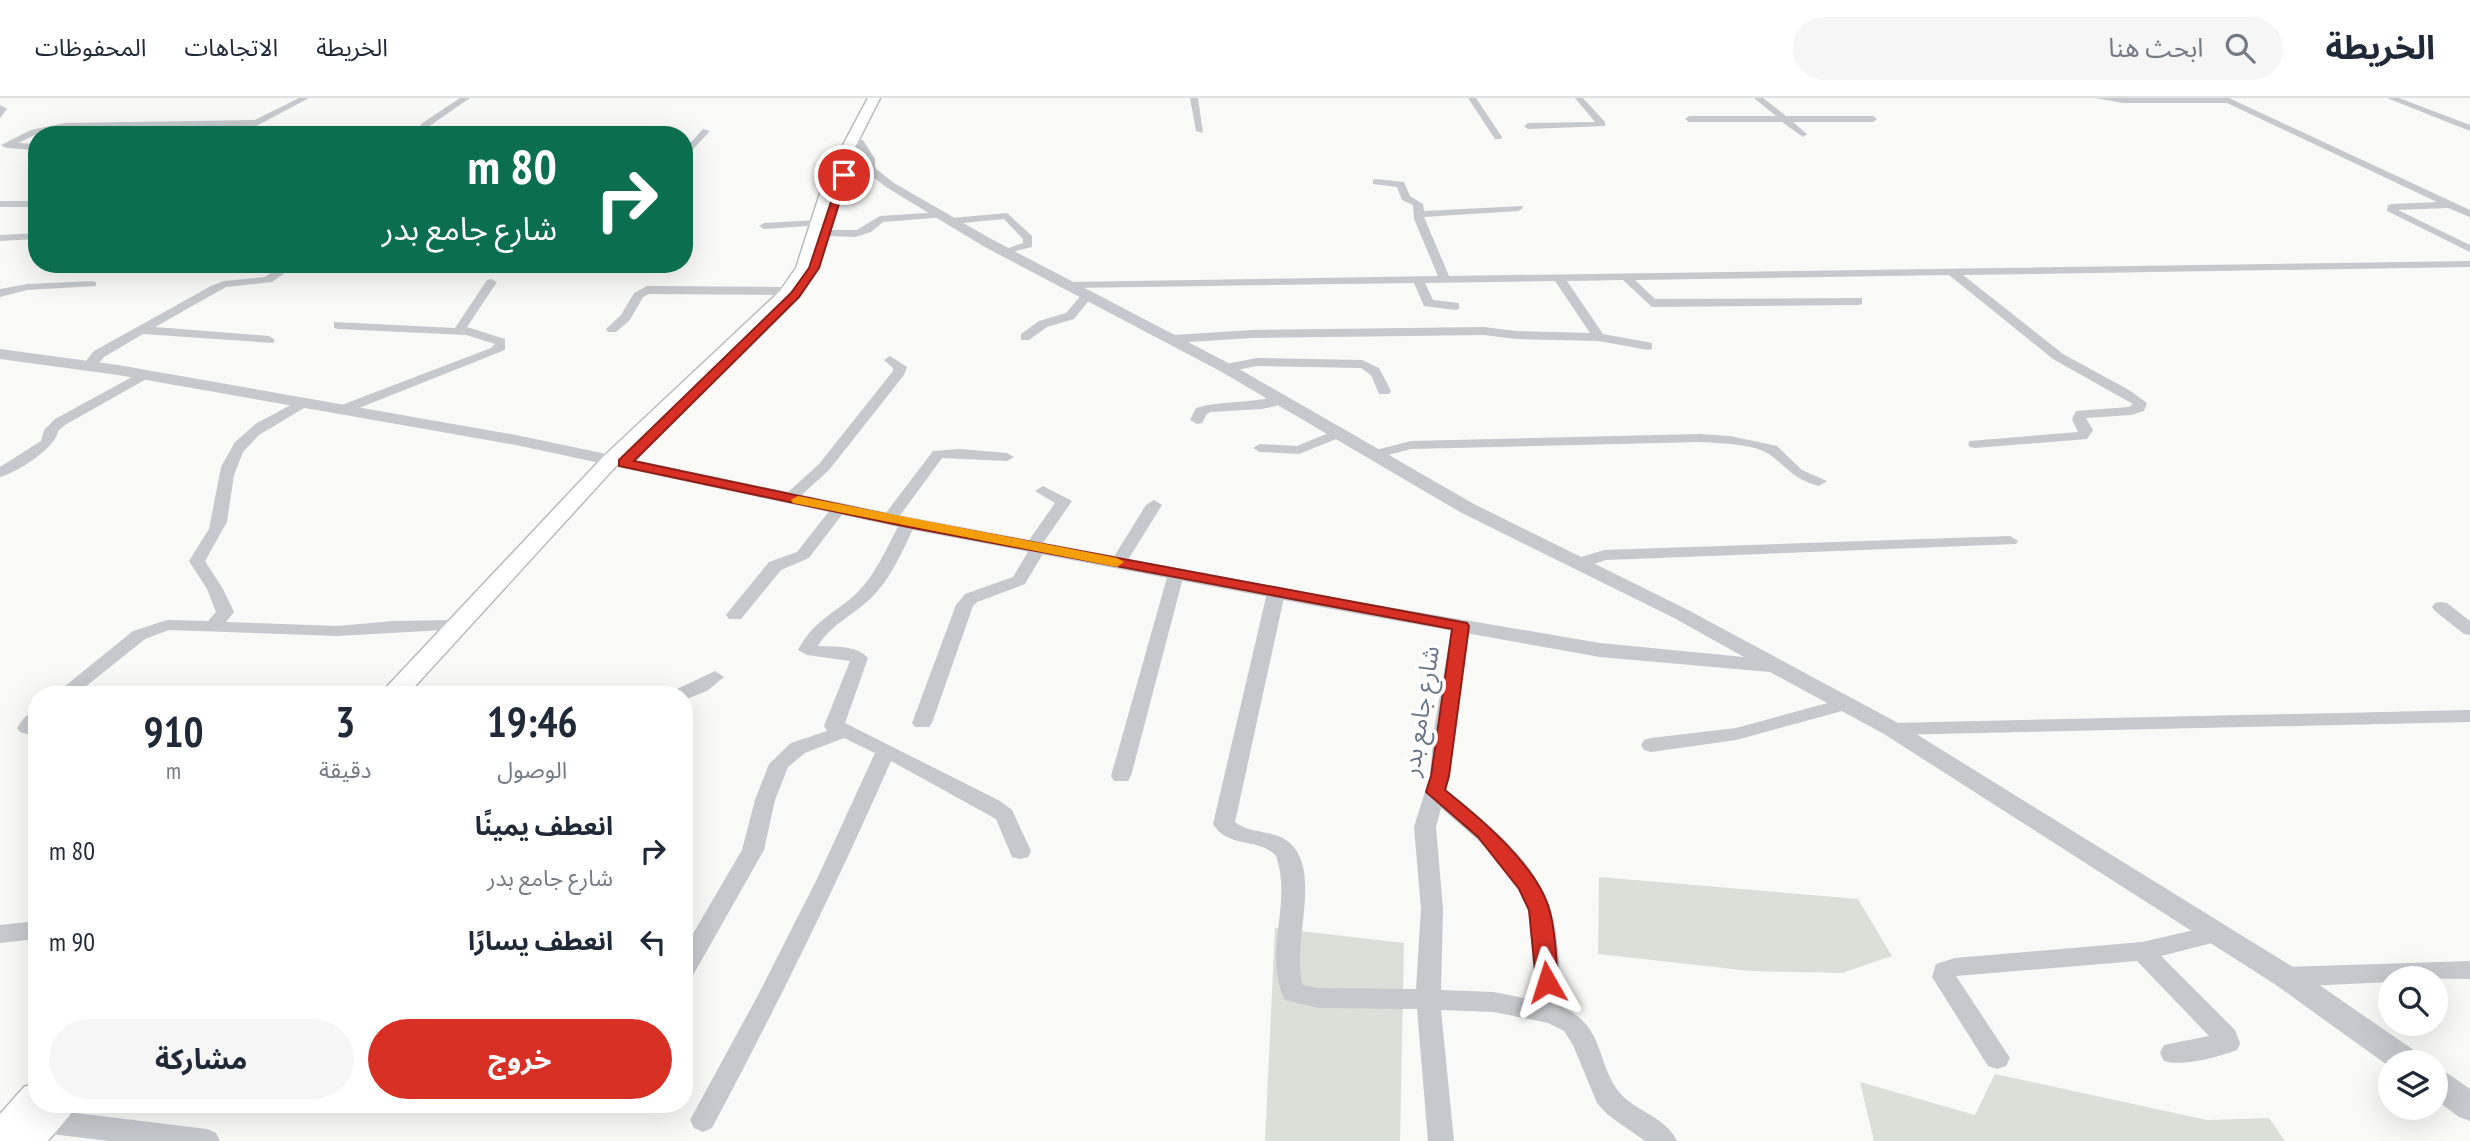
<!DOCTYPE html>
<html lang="ar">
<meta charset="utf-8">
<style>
body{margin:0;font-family:"PT Sans Narrow","Noto Sans Arabic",sans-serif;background:#f6f6f7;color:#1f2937;direction:rtl;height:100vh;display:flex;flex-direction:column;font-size:26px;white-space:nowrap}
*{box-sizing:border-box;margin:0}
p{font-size:23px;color:#747a83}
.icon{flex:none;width:38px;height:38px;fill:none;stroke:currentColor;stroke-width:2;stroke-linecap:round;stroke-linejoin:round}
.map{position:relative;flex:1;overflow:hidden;direction:ltr}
.side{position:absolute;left:28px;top:588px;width:665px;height:427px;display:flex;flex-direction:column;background:#fff;border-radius:28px;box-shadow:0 7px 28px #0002;direction:rtl}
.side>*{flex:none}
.top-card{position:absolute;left:28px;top:28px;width:665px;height:147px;border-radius:28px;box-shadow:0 7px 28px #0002;direction:rtl;background:#0b6e4f;color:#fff;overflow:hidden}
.tools{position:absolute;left:2378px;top:868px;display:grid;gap:14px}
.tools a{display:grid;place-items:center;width:70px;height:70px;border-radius:50%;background:#fff;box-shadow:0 7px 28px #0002;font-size:35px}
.pin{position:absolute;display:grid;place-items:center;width:60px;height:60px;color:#fff;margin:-30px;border:4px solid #fff;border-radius:50%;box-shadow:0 2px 7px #0007}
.me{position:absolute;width:77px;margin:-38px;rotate:354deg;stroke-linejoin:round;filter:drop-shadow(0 0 5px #0008)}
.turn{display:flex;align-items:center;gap:24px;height:147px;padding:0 21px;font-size:32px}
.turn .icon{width:91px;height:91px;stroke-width:2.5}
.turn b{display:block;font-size:49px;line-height:60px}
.eta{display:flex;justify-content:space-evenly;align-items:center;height:119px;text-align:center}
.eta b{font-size:42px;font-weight:700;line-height:49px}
.cta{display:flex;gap:14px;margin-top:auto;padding:14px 21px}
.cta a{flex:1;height:80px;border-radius:42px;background:#d93025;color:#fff;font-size:28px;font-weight:700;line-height:80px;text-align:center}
.cta a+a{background:#f6f6f7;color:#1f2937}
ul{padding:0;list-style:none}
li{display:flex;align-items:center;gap:21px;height:91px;padding:0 21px}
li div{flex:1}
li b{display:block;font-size:26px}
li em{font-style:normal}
header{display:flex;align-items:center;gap:42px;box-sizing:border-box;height:98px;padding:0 35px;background:#fff;border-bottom:2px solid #e0e1e3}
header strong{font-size:33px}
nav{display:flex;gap:38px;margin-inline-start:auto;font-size:24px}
.search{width:490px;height:63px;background:#f6f6f7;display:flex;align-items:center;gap:18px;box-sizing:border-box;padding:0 24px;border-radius:38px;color:#747a83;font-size:26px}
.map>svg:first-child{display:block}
</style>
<header>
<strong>الخريطة</strong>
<div class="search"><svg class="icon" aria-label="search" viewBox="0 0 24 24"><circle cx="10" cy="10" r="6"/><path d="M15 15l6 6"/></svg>ابحث هنا</div>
<nav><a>الخريطة</a><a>الاتجاهات</a><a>المحفوظات</a></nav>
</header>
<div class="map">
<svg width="2470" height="1043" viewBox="0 0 2470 1043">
<rect width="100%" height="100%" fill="#f9f9f7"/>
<g fill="#dae0d8">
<polygon points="1599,779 1858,801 1892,858 1842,875 1750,873 1598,856"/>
<polygon points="1275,830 1404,845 1400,1043 1265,1043"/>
<polygon points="1995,976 2207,1022 2269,1020 2285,1043 1874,1043 1860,984 1975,1017"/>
</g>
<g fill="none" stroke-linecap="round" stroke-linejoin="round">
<defs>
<g id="secondary">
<polygon points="868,0 880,0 838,83 812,170 792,199 617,367 407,597 379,597 603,359 780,193 796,170 824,83"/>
<polygon points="37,984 37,1006 75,1006 70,1017 48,1043 0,1043 0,1016 24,989"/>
</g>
</defs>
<use href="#secondary" stroke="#b8bbc0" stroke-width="3"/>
<g fill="#c5c8cc" fill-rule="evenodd">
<polygon points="299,0 309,0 247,33 243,30 245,28 65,31 37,36 18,45 37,46 37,52 6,50 1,47 31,32 65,25 255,22"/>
<polygon points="460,0 470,0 428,29 426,37 417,37 421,26"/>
<polygon points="1190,0 1198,0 1203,35 1196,33"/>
<polygon points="1468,0 1476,0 1502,39 1501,41 1495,41"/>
<polygon points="1575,0 1583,0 1605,24 1605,28 1528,31 1524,28 1528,25 1595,24"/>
<polygon points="1754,0 1763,0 1786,18 1873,18 1877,21 1873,24 1793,24 1807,36 1803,39 1782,24 1689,24 1685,21 1689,18 1776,18"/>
<polygon points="2095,0 2229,0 2470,112 2470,119 2448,110 2398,112 2470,147 2470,154 2387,113 2388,107 2392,106 2437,104 2227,5 2123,5"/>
<polygon points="2387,0 2399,0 2470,27 2470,33"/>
<polygon points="0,7 7,11 0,20"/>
<polygon points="703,31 710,33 684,61 684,52"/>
<polygon points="1376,81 1404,84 1410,98 1423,106 1424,113 1522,108 1523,110 1518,113 1424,119 1449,178 2470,163 2470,169 1963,177 2063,256 2129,292 2147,305 2144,313 2131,317 2086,320 2093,332 2087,341 1975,350 1970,349 1968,346 1970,343 2078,334 2072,321 2076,313 2129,309 2133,306 2053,261 1949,177 1635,182 1655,201 1862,200 1862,206 1858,207 1652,209 1623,182 1567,183 1603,236 1652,245 1652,251 1648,252 1599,243 1516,241 1484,237 1252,240 1174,245 1168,241 1174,237 1252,232 1484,229 1516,233 1590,235 1555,183 1425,185 1433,202 1459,205 1459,211 1455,212 1424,208 1414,185 1071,190 1065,187 1071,184 1438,178 1414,121 1413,107 1402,102 1397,89 1373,86 1373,82"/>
<rect x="0" y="103" width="37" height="6"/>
<polygon points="942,114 947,117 946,119 883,124 871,134 855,139 826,138 821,135 826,132 857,132 880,118"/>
<polygon points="1007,115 1032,138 1032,149 1003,156 1003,152 1023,145 1023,141 1004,121 952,126 947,123 952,120"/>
<polygon points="818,122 822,123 822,127 764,131 759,128 764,125"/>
<polygon points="37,135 37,141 0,143 0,137"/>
<polygon points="284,166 297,166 272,184 226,189 155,229 269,238 275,242 273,245 143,236 104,259 94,271 89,272 82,268 94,253 211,188 224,183 265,179"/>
<polygon points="491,181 497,184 467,229 505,241 505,252 349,314 339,314 339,308 491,250 495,246 466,237 338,231 334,230 334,224 455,230 487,182"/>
<polygon points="92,183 96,184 96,188 27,192 0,199 0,191 27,186"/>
<polygon points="647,188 788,189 794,193 788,197 649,196 643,199 630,222 616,234 608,234 606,231 621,217 634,195"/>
<polygon points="1084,194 1094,196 1074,221 1047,229 1029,242 1021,242 1021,236 1039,223 1066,215"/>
<polygon points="890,258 907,269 904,277 829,372 795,403 785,403 782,400 785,397 819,366 893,273 893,270 884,262"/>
<polygon points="1257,260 1362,262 1379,270 1391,293 1389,296 1379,296 1371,277 1361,270 1257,268 1226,274 1219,270 1221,267"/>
<path d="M 143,273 L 150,277 L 148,280 L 65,327 L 58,333 C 56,350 16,375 0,379 L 0,369 L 41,343 L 44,332 L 55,321 Z"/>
<path d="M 1278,298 L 1285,302 L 1276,308 L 1262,311 L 1211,314 L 1207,316 L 1202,325 L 1197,326 L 1190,322 L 1196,310 C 1223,302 1251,306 1278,298 Z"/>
<polygon points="304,300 309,301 309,307 259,337 243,354 234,377 227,424 205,463 223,491 234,514 226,524 337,528 394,523 456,522 462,523 465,527 462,531 337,538 169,532 145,541 75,597 54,597 133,533 167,522 208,523 216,514 207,491 189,463 209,431 221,369 235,344 257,325"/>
<polygon points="1336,332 1343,336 1341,339 1299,356 1260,354 1253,350 1260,346 1297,348"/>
<path d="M 1699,336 L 1730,338 L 1777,348 L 1802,372 L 1827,383 L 1819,388 C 1791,380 1790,371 1769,356 C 1755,346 1717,345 1699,344 L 1411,351 L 1373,361 L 1366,357 L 1368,354 L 1411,343 Z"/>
<polygon points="960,351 1007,355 1014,359 1007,363 942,360 896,423 884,423 882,420 933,353"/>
<polygon points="1043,388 1072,403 1043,445 1047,449 1025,486 977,504 973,508 932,625 929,629 915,629 912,625 956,507 965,496 1013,479 1029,452 1025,448 1055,405 1035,393"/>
<polygon points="1154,402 1162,407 1126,465 1118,470 1112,469 1110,465 1146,407"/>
<polygon points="839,405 847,410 809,460 781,472 741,521 729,521 726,517 729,513 769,464 797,454 834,407"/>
<path d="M 908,420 L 916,425 C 903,451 892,480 871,500 C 854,517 830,527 818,548 C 834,549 857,547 868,560 L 845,625 L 1000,703 L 1012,712 L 1031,753 L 1028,759 L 1020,761 L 1012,759 L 996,721 L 891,663 C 836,788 776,910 712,1030 L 703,1034 L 694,1030 L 690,1022 L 757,899 L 817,781 L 875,655 L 844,640 L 805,655 L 788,669 L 775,702 L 764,752 L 692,879 L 684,881 L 684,851 L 742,752 L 755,702 L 769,666 L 791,645 L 827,633 L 824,628 L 850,563 L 807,557 L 798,552 C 815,521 833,517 857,495 C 876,476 887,449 900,425 Z"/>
<polygon points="2010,438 2018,443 2016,446 1606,462 1581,470 1573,465 1575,461 1604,452"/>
<polygon points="1176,471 1184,476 1131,678 1128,683 1114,683 1111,678 1168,476"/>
<path d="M 1276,490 L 1285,495 L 1235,724 C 1250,737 1275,731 1290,745 C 1323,776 1290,848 1303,887 L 1318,890 L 1416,891 L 1421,811 L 1414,729 L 1430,678 L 1434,631 L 1452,528 L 1461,523 L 1467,524 L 1470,528 L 1446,692 C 1486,724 1536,762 1551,813 C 1560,844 1559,879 1564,910 C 1603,929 1596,959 1616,990 C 1631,1013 1665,1017 1677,1043 L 1645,1043 L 1608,1017 L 1597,1005 L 1573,947 L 1564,933 L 1548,925 L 1494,914 L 1441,912 L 1454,1043 L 1428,1043 L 1417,911 L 1318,910 L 1285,902 C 1262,857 1293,805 1276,758 C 1259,739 1228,751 1213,726 L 1267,495 ZM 1441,710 C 1473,738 1515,770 1528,812 C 1537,841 1535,873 1539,903 L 1494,894 L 1441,892 L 1443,811 L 1436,729 Z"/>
<polygon points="2441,504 2447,505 2470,523 2470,537 2464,536 2435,513 2432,509 2435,505"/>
<polygon points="715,573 724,579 707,593 684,602 684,597 671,597 673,593"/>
<polygon points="1846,600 1853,602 1855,606 1853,610 1736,642 1651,654 1644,652 1641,647 1644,642 1651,640 1736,630"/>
<path d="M 37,612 L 37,631 L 27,636 L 20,634 L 17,630 C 22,622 28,614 37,612 Z"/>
<polygon points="2470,612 2470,624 1892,637 1885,635 1882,631 1885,627 1892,625"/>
<polygon points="37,823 37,841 0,845 0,827"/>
<path d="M 2216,827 L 2224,830 L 2228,836 L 2224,842 L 2161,858 L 2235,932 L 2240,945 L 2237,952 C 2218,959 2183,969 2164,963 L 2160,955 L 2164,947 L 2209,938 L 2137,863 L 1956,878 L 2010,960 L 2006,968 L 1997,971 L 1988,968 L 1932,879 L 1936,866 L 1955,860 L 2142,844 Z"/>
<polygon points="2470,863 2470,881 2390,880 2390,884 2286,889 2278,886 2274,879 2278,872 2286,869"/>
<polygon points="43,1011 207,1031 216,1035 220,1043 110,1043 43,1035 34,1031 30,1023 34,1015"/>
</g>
<g fill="#c5c8cc" fill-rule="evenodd">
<polygon points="855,42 863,42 875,61 875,70 894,85 993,142 1232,267 1474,406 1688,512 1900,626 2296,871 2418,955 2422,964 2390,964 2390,969 2276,887 1884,636 1770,574 1600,559 1347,514 908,431 516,347 118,277 0,261 0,251 118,267 516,337 908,419 1347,502 1600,545 1744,559 1674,520 1460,414 1220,273 983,148 886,89 865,73 838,62 836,60 842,57 863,65 854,44"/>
<polygon points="2436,971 2447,975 2470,991 2470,1023 2459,1019 2436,1002"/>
</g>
<use href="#secondary" fill="#fff" fill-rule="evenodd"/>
</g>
<path fill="#d93025" stroke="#8d1f18" stroke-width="2" d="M 844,75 L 848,77 L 819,170 L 799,199 L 634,363 L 908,421 L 1467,525 L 1469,528 L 1449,678 L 1445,692 C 1480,720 1539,769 1550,814 C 1556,836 1556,861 1558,884 L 1555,890 L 1547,892 L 1540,890 L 1536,884 L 1529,812 L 1519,791 L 1478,739 L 1426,694 L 1431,678 L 1452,531 L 908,429 L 619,368 L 619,362 L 791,195 L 809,170 L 840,77 Z"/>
<polygon fill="#f59e0b" points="798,398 1117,460 1124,464 1117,469 793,405 791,402"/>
<g text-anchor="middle" stroke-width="7" stroke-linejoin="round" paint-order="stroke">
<g font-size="24" fill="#6a7586" stroke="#fff">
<text transform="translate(1421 613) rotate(-81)" y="8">شارع جامع بدر</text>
</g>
</g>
</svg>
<div class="tools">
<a><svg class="icon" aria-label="search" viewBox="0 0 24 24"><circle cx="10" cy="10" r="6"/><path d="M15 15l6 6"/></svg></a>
<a><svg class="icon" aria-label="layers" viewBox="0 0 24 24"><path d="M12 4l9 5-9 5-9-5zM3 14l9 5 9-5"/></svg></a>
</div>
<div class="pin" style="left:844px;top:77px;background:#d93025"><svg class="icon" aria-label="arrive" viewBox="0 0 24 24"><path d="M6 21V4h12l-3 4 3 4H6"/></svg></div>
<svg class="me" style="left:1547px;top:884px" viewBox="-20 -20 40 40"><path d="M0-17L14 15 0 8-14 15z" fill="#d93025" stroke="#fff" stroke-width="4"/></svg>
<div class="top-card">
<div class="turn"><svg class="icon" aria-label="right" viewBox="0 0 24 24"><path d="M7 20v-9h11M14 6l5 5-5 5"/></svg><div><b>80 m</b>شارع جامع بدر</div></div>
</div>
<section class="side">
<div class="eta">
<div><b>19:46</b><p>الوصول</p></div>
<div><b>3</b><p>دقيقة</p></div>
<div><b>910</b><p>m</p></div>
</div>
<ul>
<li><svg class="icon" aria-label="right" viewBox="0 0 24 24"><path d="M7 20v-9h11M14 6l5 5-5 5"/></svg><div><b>انعطف يمينًا</b><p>شارع جامع بدر</p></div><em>80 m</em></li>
<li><svg class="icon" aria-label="left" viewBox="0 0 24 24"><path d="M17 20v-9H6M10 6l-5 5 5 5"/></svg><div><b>انعطف يسارًا</b></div><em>90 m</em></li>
</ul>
<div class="cta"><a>خروج</a><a>مشاركة</a></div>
</section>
</div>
